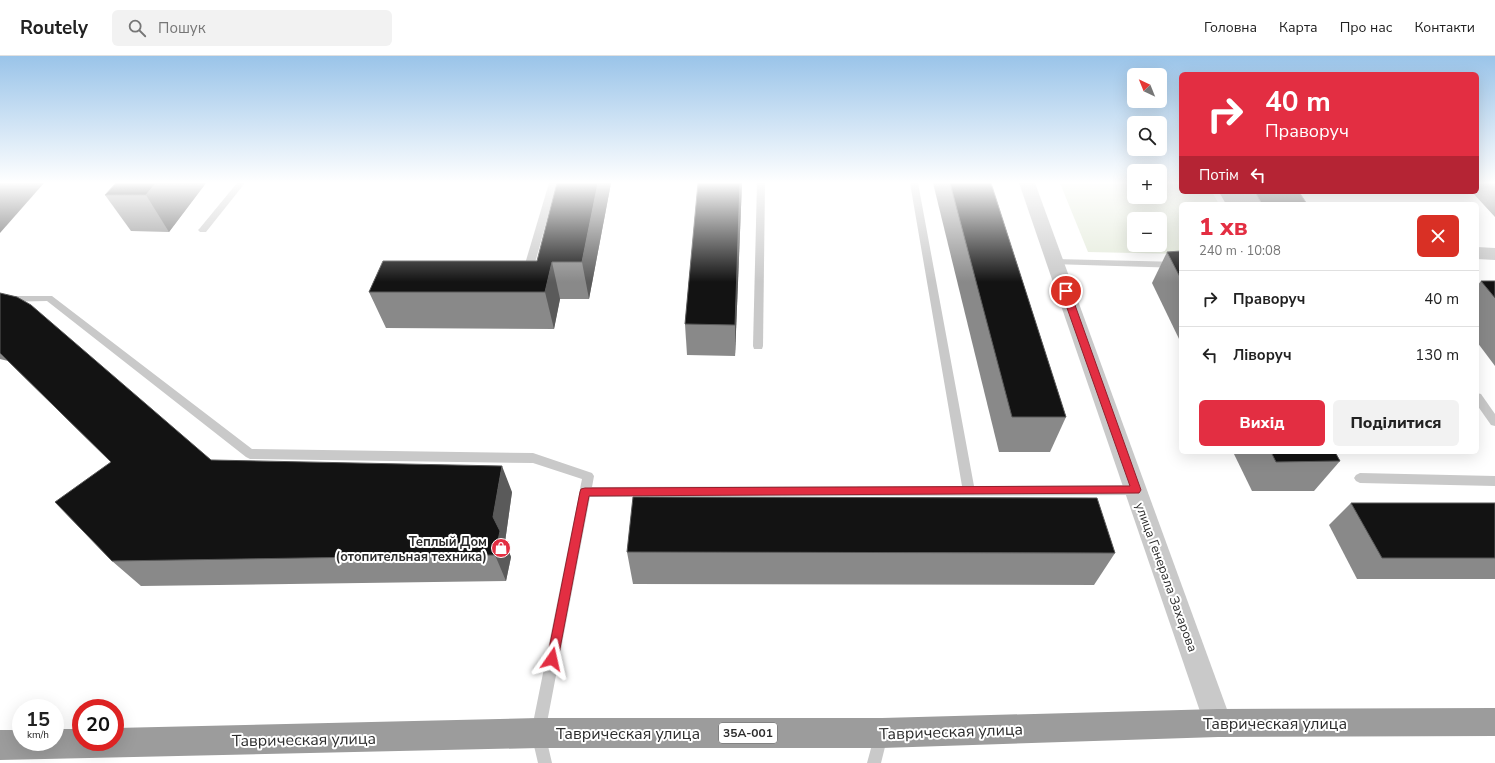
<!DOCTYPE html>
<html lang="uk">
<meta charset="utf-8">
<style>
body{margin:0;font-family:"Nunito Sans",sans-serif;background:#f2f2f2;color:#222;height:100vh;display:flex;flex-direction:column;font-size:15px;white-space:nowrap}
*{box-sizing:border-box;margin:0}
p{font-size:13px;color:#767676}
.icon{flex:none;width:22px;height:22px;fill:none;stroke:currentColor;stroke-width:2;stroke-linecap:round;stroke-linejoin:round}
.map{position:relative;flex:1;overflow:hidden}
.drawer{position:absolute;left:1179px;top:146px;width:300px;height:252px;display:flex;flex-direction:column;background:#fff;border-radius:6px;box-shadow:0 4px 16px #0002}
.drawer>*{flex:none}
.banner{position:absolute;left:1179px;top:16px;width:300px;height:122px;border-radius:6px;box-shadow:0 4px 16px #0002;background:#e32e42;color:#fff;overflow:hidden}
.needle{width:26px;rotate:317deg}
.tools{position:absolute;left:1127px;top:12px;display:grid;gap:8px}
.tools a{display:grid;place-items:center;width:40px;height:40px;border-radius:6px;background:#fff;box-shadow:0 4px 16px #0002;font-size:20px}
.speed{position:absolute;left:12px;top:643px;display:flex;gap:8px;font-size:20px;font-weight:700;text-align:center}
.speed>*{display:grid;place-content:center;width:52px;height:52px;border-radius:50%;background:#fff;box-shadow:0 4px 16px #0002;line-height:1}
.speed small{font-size:10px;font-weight:400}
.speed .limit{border:6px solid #d22;background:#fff;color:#111}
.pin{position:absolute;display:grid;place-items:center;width:34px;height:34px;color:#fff;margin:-17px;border:2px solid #fff;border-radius:50%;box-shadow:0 1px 4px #0007}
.me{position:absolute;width:44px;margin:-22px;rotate:11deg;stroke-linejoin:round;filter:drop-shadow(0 0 3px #0008)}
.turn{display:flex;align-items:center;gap:14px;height:84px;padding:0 20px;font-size:18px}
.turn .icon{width:52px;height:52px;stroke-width:2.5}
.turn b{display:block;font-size:28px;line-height:34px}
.then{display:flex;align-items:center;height:38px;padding:0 20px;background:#0003;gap:8px;font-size:15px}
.round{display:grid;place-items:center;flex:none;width:42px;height:42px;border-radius:6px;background:#f2f2f2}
.overview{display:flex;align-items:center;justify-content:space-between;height:68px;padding:0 20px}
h1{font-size:24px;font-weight:800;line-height:30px;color:#e32e42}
.primary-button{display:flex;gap:8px;margin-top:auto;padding:8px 20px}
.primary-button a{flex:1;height:46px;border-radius:6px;background:#e32e42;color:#fff;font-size:16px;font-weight:800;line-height:46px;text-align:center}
.primary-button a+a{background:#f2f2f2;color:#222}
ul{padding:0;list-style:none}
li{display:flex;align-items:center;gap:12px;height:56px;padding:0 20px;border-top:1px solid #e0e0e0}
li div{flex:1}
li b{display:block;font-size:15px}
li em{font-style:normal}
header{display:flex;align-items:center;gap:24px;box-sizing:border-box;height:56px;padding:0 20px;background:#fff;border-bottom:1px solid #e0e0e0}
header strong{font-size:19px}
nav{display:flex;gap:22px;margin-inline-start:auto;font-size:14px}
.search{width:280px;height:36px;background:#f2f2f2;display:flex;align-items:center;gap:10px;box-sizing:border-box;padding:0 14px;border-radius:6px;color:#767676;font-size:15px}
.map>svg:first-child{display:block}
</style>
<header>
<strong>Routely</strong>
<div class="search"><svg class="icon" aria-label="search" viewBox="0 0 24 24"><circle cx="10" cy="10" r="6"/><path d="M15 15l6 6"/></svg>Пошук</div>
<nav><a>Головна</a><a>Карта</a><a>Про нас</a><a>Контакти</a></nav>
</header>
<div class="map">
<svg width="1495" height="707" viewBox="0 0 1495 707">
<rect width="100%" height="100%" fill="#fff"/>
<path fill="#e3ead9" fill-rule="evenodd" d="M 1060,127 L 1134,127 L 1134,141 L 1160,141 L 1160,127 L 1181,127 L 1181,136 L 1212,136 L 1219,148 L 1181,148 L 1181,198 L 1088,196 ZM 1134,163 L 1160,163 L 1160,189 L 1134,189 Z"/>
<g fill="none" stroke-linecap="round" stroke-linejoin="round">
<g fill="#c9c9c9" fill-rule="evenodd">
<polygon points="237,127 245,127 206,176 200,176 198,174 200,172"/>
<polygon points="549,127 557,127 532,218 527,221 522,218"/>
<polygon points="757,127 765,127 763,290 762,293 754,293 753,290"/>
<polygon points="910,127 918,127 974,430 1136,429 1140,431 1142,434 1140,437 1136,439 590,441 545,677 552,707 538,707 531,677 582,423 533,407 250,403 246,401 47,245 0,246 0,240 52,240 252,393 533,397 592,417 594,420 592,431 962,430"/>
<polygon points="1055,203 1181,206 1181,212 1052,208 1050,206 1052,204"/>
<polygon points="1477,337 1481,338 1495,358 1495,370 1491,369 1477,349"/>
<polygon points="1360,417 1495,420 1495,430 1360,427 1356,425 1354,422 1356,419"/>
<polygon points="881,672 886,674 888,679 881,707 867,707 876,674"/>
</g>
<g fill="#c9c9c9" fill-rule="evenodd">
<polygon points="1019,127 1035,127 1232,667 1228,677 1218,681 1208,677 1204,667"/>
<polygon points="1477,191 1495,192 1495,204 1477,203"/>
</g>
<polygon fill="#9c9c9c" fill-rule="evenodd" points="1495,652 1495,680 1218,681 882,692 538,692 0,704 0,674 21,674 21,686 55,686 55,673 81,673 81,686 115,686 115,672 538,662 882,662 1218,653"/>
</g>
<g fill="#898989">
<polygon points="116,127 206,127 169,176 131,175 105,139"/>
<polygon points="557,127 611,127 589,243 560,243 554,273 386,272 369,236 537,205"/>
<polygon points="698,127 742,127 735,300 687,299 685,268"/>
<polygon points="933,127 991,127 1066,361 1050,396 999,396"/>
<polygon points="1477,127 1495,127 1495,161 1472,136 1477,136"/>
<polygon points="1219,136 1299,136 1307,148 1226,148"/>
<polygon points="1181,195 1181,287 1152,227 1167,196"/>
<polygon points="1481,225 1495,225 1495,310 1477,286 1477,230"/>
<polygon points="0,237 211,404 512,436 505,486 511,501 506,525 141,530 112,505 111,406 8,305 0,303"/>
<polygon points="1233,396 1335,396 1340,405 1314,435 1252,435"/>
<polygon points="1351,447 1495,447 1495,523 1357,523 1329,469"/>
<polygon points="627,496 1115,497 1094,529 633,528"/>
</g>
<g fill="#5a5a5a">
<polygon points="0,127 44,127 0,177"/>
<polygon points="156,127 206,127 169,176 146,139"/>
<polygon points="598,127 611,127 589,243 582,206"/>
<polygon points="740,127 742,127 735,300 735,269"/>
<polygon points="552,206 560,243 554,273 545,236"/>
<polygon points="502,410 512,436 505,486 511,501 506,525 495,499 493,461"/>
</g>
<g fill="#131313" stroke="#5a5a5a">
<polygon points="116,127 156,127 146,139 105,139"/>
<polygon points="557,127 598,127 582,206 552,206 545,236 369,236 383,205 537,205"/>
<polygon points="698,127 740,127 735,269 685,268"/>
<polygon points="950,127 991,127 1066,361 1012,361"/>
<polygon points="1255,136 1299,136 1307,148 1262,148"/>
<polygon points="1181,195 1181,223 1167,196"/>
<polygon points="1481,225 1495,225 1495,242"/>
<polygon points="0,237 17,241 31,249 211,404 502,410 493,461 500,475 495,499 112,505 55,446 111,406 0,297"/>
<polygon points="1271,396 1335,396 1340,405 1276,406"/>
<polygon points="633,441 1097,442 1115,497 627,496"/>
<polygon points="1351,447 1495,447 1495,502 1382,502"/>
</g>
<linearGradient id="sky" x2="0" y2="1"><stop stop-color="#9ac4e9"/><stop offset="0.56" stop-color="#fff"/><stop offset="1" stop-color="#fff" stop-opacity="0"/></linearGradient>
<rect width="1495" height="226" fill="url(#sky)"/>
<polygon fill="#e32e42" stroke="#941e2b" points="1066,232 1070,235 1141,434 1139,437 589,440 558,603 556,607 552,608 548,607 547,603 580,436 581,433 585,432 1130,430 1061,235"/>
<defs>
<symbol id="shop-disc" viewBox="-11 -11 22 22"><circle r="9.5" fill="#e32e42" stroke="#fff"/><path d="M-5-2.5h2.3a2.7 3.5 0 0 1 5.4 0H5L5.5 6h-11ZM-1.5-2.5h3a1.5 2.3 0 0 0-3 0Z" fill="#fff"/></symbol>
</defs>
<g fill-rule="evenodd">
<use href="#shop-disc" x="490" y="481" width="22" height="22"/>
</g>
<g text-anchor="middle" stroke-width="4" stroke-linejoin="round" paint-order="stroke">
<rect fill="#fff" stroke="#6b6b6b" stroke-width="1" x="719" y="667" width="58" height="20" rx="3"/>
<g font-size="12" font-weight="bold" fill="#2c2c2c">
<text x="748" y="681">35А-001</text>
</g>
<g font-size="13" font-weight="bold" fill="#2c2c2c" stroke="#fff" text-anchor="end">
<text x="487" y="490">Теплый Дом<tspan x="487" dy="15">(отопительная техника)</tspan></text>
</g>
<g font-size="13" fill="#2c2c2c" stroke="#fff">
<text transform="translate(1167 521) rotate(70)" y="5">улица Генерала Захарова</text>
</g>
<g font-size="16" fill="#2c2c2c" stroke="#fff">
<text x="1275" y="673">Таврическая улица</text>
<text transform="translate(951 675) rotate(-2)" y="6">Таврическая улица</text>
<text x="628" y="683">Таврическая улица</text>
<text transform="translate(304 683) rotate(-1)" y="6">Таврическая улица</text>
</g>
</g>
</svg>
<div class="tools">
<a><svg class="needle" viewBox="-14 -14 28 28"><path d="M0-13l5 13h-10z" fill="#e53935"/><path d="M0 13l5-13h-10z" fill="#767676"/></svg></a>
<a><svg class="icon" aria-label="search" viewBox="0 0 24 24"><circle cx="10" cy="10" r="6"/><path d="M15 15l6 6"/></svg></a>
<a>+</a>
<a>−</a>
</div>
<div class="speed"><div>15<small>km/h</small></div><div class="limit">20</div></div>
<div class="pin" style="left:1066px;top:235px;background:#d93025"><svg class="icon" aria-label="arrive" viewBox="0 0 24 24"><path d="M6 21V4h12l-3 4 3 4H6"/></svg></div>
<svg class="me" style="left:552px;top:603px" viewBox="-20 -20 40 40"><path d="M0-17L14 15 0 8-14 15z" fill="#e32e42" stroke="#fff" stroke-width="4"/></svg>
<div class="banner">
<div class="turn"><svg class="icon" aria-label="right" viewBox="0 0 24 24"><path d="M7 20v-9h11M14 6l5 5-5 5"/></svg><div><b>40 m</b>Праворуч</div></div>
<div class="then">Потім<svg class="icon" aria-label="left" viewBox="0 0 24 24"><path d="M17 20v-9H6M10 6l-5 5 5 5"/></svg></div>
</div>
<section class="drawer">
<div class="overview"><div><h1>1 хв</h1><p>240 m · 10:08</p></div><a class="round" style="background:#d93025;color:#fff"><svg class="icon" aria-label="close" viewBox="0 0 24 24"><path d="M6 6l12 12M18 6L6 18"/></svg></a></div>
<ul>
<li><svg class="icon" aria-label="right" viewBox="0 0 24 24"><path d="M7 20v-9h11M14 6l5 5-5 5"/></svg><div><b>Праворуч</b></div><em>40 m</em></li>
<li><svg class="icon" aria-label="left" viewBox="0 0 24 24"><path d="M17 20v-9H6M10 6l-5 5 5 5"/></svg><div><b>Ліворуч</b></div><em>130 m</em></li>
</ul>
<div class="primary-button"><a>Вихід</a><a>Поділитися</a></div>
</section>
</div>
